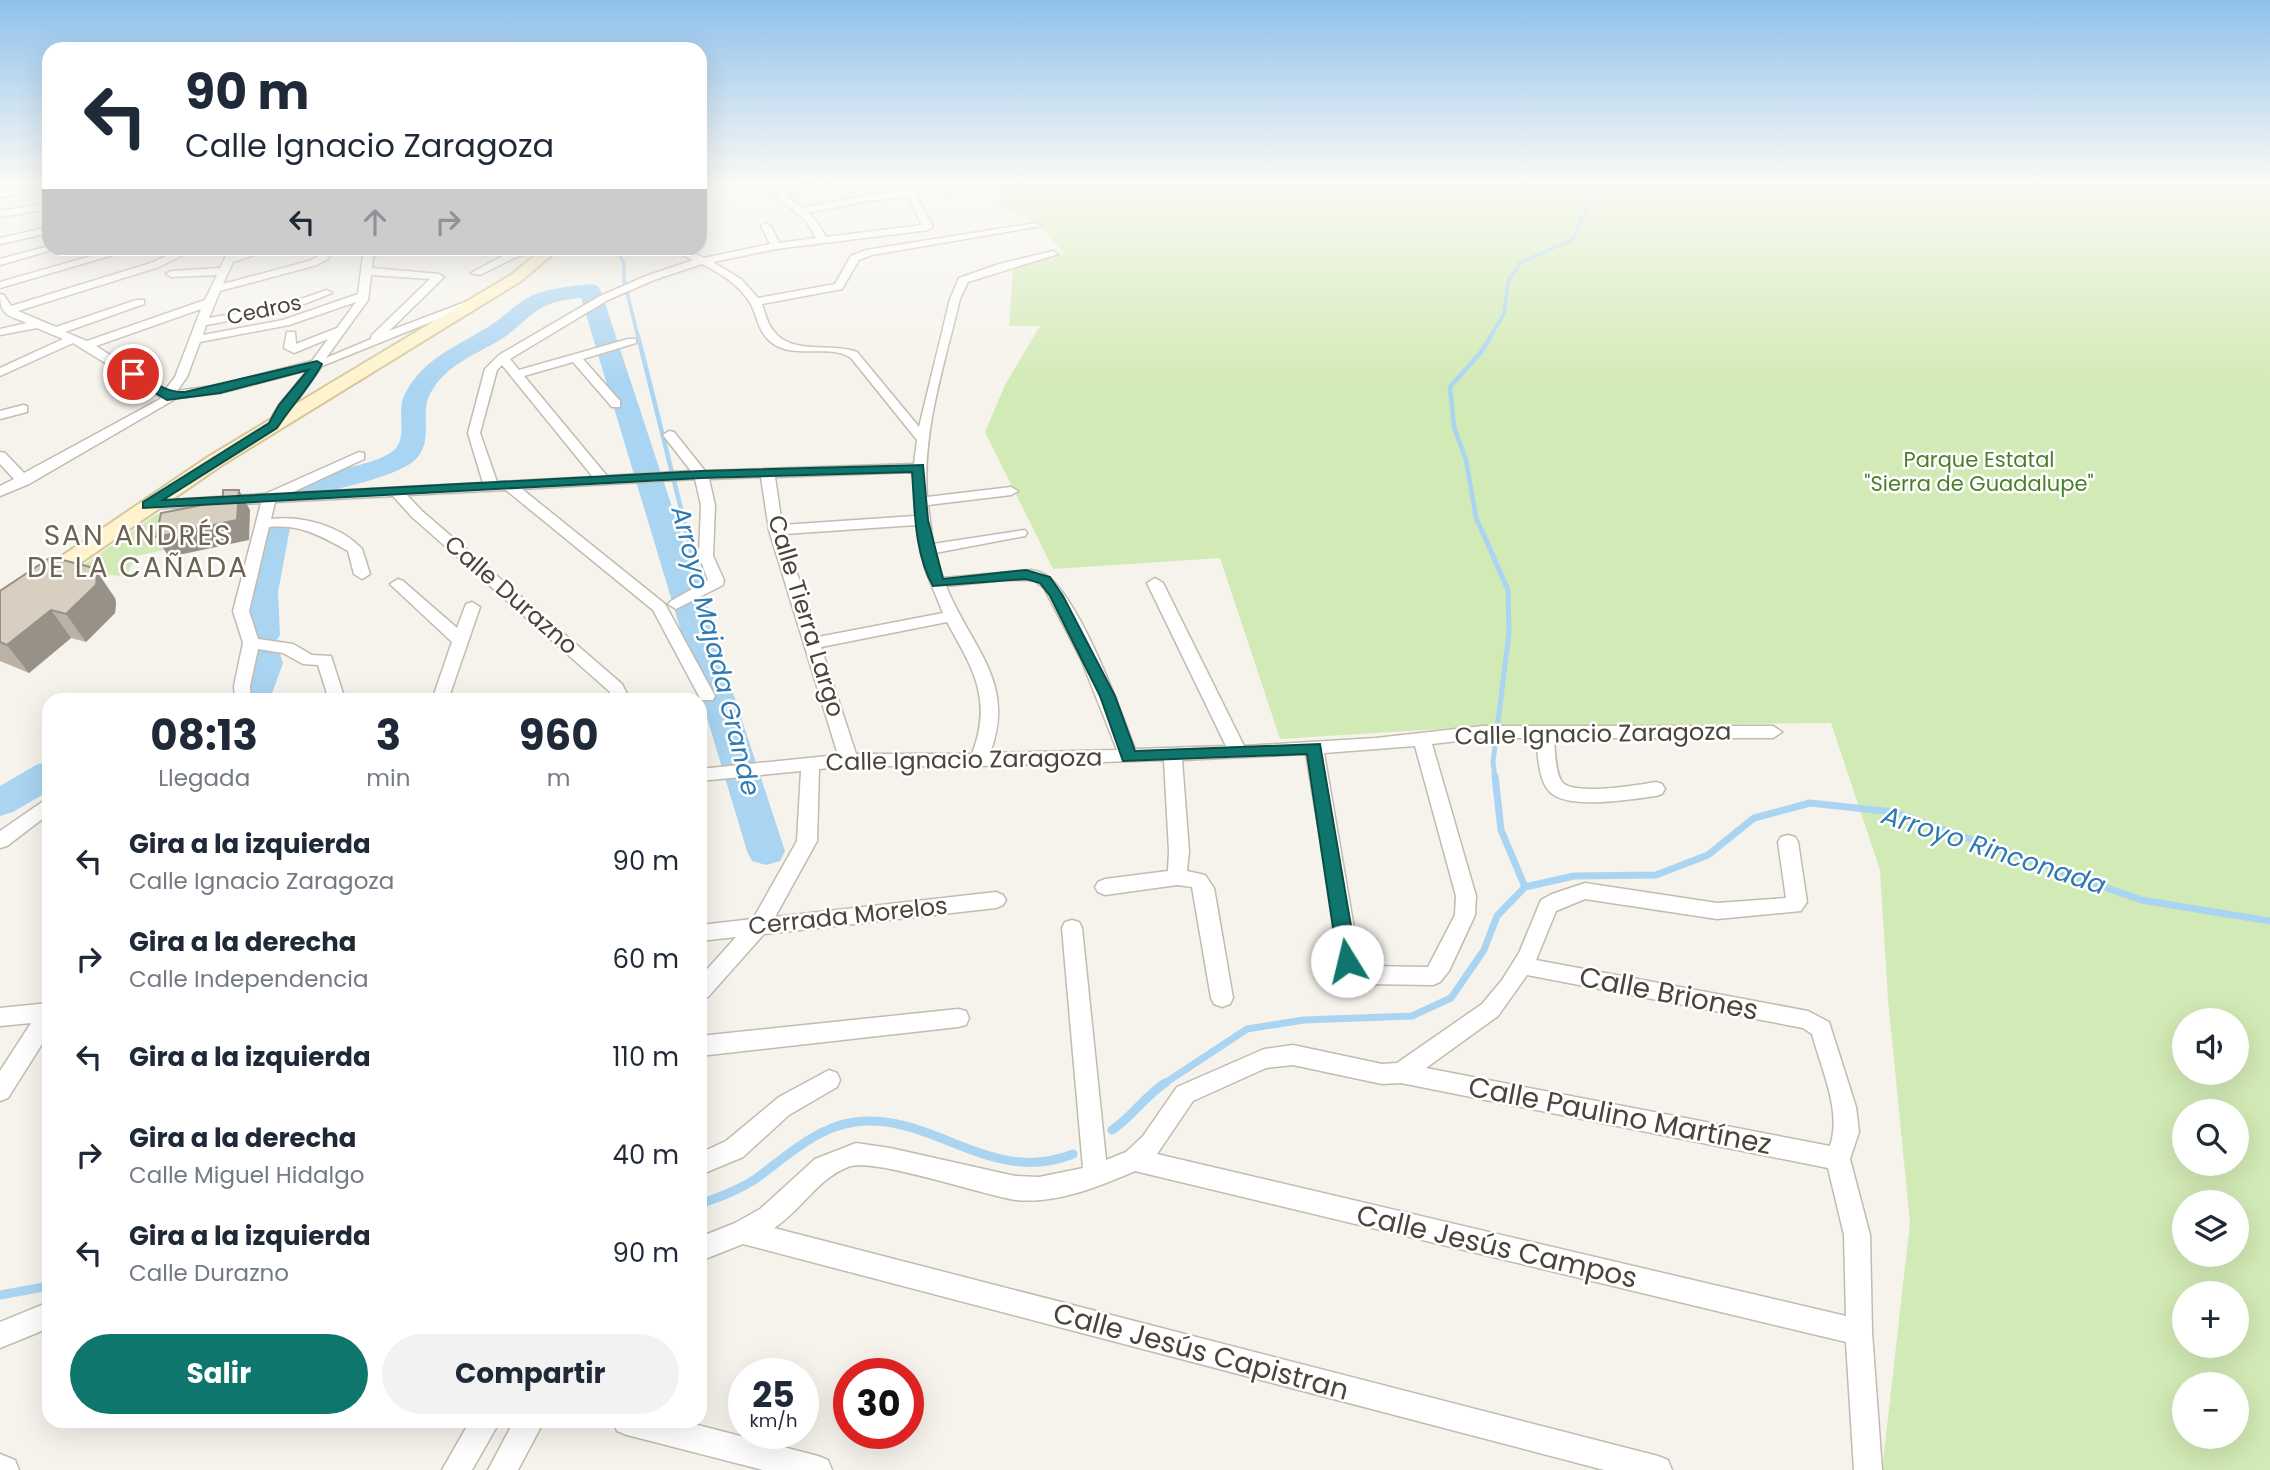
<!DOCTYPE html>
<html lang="es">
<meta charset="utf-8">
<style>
body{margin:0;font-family:Poppins,sans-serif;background:#f2f2f3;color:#1f2937;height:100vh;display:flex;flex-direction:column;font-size:26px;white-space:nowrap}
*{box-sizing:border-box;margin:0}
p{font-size:23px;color:#747a83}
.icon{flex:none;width:38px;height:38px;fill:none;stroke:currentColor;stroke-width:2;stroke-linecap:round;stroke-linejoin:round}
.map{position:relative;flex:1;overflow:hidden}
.panel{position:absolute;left:42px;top:693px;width:665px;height:735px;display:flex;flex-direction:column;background:#fff;border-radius:21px;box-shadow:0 7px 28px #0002}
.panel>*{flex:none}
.hud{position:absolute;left:42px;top:42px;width:665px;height:214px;border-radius:21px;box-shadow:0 7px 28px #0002;background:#fff;color:#1f2937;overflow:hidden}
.controls{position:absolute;left:2172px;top:1008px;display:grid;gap:14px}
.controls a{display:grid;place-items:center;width:77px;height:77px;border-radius:50%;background:#fff;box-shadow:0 7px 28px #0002;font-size:35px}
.speed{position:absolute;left:728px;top:1358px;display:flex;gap:14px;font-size:35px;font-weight:700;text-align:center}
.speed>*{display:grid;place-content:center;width:91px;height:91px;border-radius:50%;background:#fff;box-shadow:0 7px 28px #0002;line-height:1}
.speed small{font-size:18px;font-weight:400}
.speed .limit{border:10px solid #d22;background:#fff;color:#111}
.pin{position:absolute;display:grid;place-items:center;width:60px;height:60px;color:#fff;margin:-30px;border:4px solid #fff;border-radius:50%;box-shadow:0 2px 7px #0007}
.me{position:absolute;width:77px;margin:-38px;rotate:351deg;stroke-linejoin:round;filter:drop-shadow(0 0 5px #0008)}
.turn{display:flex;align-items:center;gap:24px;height:147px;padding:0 28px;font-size:32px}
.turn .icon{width:91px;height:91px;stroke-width:2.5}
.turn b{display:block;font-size:49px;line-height:60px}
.lanes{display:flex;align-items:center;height:66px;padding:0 28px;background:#0003;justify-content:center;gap:35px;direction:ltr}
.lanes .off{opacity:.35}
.eta{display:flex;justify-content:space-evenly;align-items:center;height:119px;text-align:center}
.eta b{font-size:42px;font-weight:700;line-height:49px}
.button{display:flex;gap:14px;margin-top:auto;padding:14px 28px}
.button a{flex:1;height:80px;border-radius:42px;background:#0f766e;color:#fff;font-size:28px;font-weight:700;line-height:80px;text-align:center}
.button a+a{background:#f2f2f3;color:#1f2937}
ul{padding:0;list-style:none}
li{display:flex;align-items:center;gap:21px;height:98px;padding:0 28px}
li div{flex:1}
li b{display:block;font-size:26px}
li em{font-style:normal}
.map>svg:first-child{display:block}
</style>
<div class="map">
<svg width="2270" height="1470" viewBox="0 0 2270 1470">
<rect width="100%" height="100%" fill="#f6f3ec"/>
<g fill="#d2eab5" fill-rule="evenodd">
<polygon points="16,181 49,181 49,196 27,198 25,190"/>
<path d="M 989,181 L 2270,181 L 2270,1470 L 1882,1470 L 1910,1223 L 1888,999 L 1880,870 L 1831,723 L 1486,726 L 1280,739 L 1220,558 L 1053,569 L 985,432 L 1005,385 L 1040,326 L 1009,326 L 1013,269 L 1064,254 C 1039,222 1028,219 992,202 L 1005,198 ZM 2184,1020 L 2236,1020 L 2236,1073 L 2184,1073 ZM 2184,1111 L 2236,1111 L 2236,1164 L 2184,1164 ZM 2184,1202 L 2236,1202 L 2236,1255 L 2184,1255 ZM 2184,1293 L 2236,1293 L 2236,1346 L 2184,1346 ZM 2184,1384 L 2236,1384 L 2236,1437 L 2184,1437 Z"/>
<polygon points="230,511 168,533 165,550 136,556 126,577 76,570 157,514"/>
</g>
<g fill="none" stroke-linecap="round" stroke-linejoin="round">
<g stroke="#a9d4f2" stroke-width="3.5">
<polyline points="616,248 624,263 624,280 638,337"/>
<polyline points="1490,337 1504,314 1508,281 1521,262 1572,240 1591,199 1613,181"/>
</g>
<g stroke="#a9d4f2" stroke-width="4.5">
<polyline points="638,336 687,533"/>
<polyline points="1483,533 1476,518 1466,460 1454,427 1450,387 1481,352 1491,336"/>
</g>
<g stroke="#a9d4f2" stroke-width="5">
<polyline points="686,531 748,778"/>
<polyline points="1482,531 1508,590 1509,633 1493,762 1495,778"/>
</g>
<g stroke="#a9d4f2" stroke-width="7">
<polyline points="747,776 766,851"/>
<polyline points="1495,776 1501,830 1525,887"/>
<polyline points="1162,1085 1247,1029 1304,1020 1412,1016 1451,998 1484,950 1497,916 1525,887 1574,876 1656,875 1708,855 1754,818 1810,803 1894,812 2141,900 2270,921"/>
</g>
<g stroke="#a9d4f2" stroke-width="9">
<path d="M 1112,1130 C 1132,1117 1144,1097 1165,1083"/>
<path d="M 700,1204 C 719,1197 737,1191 754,1180 C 785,1158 816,1127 855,1122 C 933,1112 991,1187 1073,1154"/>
<polyline points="0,1295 49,1286"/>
</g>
<g fill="#a9d4f2" fill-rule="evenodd">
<path d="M 590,284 L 598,286 L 601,291 L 785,851 L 780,861 L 766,865 L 752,861 L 747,851 L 581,298 C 569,299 556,301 545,306 C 530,313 519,327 506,336 C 479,354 446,363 430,394 C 419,415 435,440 415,460 C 396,478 326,491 298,498 L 288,496 L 284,490 C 298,470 368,471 393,451 C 409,438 396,412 404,396 C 423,356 460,346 494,323 C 507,314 518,302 533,295 C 551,288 571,286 590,284 Z"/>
<path d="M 276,519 L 286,522 L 290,528 L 278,592 L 280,635 L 275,642 L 264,645 L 253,642 C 236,617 255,556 262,528 L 266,522 Z"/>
<path d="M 266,645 L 278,648 L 283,663 L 271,696 L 259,699 L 247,696 L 242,688 C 247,675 248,658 254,648 Z"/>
<polygon points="49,761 49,791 13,812 0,816 0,786 36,765"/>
</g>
<defs>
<g id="street">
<path d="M 819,181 L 834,181 L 785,195 L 802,208 L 867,195 L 905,191 L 900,181 L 909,181 L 933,227 L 928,230 L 776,249 L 713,262 L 741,279 L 758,298 L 835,284 L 851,256 L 866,250 L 1036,223 L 1041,226 L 872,255 L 859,260 L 842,289 L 762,304 C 765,313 767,323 773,330 C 791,356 831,342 857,352 L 919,427 L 950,299 L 959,278 L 999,264 L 1053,251 L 1058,254 L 968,282 L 960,299 C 945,363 922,430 927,497 L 1011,487 L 1018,491 L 1011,495 L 928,505 L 933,544 L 1025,530 L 1027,533 L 1025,536 L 935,553 L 943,578 L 1031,570 C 1041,572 1047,574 1054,582 C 1086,616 1118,704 1135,749 L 1226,746 L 1147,583 L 1155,578 L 1163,583 L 1244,746 L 1376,738 L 1483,726 L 1773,726 L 1782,732 L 1773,738 L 1554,738 C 1555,750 1555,772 1562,782 C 1573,796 1639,785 1656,782 L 1662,784 L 1665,789 L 1662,794 L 1656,796 C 1631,799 1567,811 1549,791 C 1538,779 1538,753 1536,738 L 1483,738 L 1432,744 L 1476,896 L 1475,915 L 1449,971 L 1440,982 L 1433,985 L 1364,984 L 1343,974 L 1306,754 L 1182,760 L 1189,851 L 1187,871 L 1205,875 L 1214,888 L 1233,998 L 1230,1004 L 1222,1007 L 1214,1004 L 1211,998 L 1192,887 L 1177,885 L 1105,895 L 1098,892 L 1095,887 L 1098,882 L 1105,879 L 1168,871 L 1169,851 L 1164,760 L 979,766 L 849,766 L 819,769 L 817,841 L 775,917 L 996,892 L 1003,895 L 1006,900 L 1003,905 L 996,908 L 764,934 L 708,997 L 700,1000 L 700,977 L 736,937 L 700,941 L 700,925 L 753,919 L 797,841 L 801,771 L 700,781 L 700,769 L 838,755 L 769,530 L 761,477 L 709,479 L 715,505 L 713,556 L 724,580 L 723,585 L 676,609 L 668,604 L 671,601 L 708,580 L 699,556 L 701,505 L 695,479 L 522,489 L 665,604 L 715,696 L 713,700 L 701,700 L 653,610 L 506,490 L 407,495 L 422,511 L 622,684 L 630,700 L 614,700 L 609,691 L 412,517 L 393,496 L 275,502 L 271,519 C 302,515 341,526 362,549 L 370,574 L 362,579 L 354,574 L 348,551 C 321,536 301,524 269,527 L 249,611 L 258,639 L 293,644 L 312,655 L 331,656 L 345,700 L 329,700 L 318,665 L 303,664 L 283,653 L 258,649 L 250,686 L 251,700 L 235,700 L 234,686 L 243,643 L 233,611 L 261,503 L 147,509 L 142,508 L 142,502 L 265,494 L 359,452 L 364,453 L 364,459 L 291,493 L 483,483 L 468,433 L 485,369 L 499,355 L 600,296 L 646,276 L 693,260 L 669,248 L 684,248 L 704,258 L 770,244 L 761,226 L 766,223 L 771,226 L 779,243 L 816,238 L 806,221 L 774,194 ZM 908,196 L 922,225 L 826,237 L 818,223 L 808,213 L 867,201 ZM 702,264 C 720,273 738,284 749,301 C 758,315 757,332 772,343 C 796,360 829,343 851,358 L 917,440 L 914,464 L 705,471 L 674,432 L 669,431 L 663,435 L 691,471 L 607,476 L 524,376 L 573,362 L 612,407 L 620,407 L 620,401 L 583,359 L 636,343 L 636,339 L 628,339 L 519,370 L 510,359 L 608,300 L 654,280 ZM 502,365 L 593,477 L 497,482 L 480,433 L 497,370 ZM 914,472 L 915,516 L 782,525 L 775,477 ZM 916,525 L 925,569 L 943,613 L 818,637 L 784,534 ZM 1005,580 L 1034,580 L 1044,588 L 1081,659 L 1117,750 L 990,753 C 1017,682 971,648 946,586 ZM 947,622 C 973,669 993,699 972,754 L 856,754 L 821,647 ZM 1415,746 L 1456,896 L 1455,915 L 1428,967 L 1366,966 L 1360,963 L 1324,753 Z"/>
<polygon points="929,181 940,181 955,192 947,194"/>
<polygon points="20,188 23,189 23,193 0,197 0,191"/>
<polygon points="49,203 49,209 0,217 0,211"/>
<polygon points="49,227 49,233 0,244 0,238"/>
<polygon points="49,246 49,248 59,248 0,265 0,259"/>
<polygon points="119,248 137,248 0,288 0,282"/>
<path d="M 183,248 L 197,248 L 159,267 L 18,311 L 56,327 L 136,300 L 144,300 L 144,304 L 65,332 L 87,341 L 205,300 L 217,275 L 171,277 L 166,274 L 171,271 L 220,268 L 230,248 L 240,248 L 237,255 L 258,248 L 276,248 L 233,262 L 223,284 L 309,261 L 320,255 L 323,248 L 333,248 L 328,259 L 317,265 L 220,291 L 209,318 L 283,305 L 327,290 L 332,293 L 289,310 L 206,325 L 203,335 L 283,320 L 358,294 L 364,248 L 390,248 L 373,257 L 372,268 L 439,274 L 444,277 L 389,331 L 468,301 L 478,303 L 322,366 L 278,428 L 273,429 L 267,425 L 279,405 L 308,370 L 220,393 L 177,398 L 29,484 L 0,496 L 0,486 L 14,479 L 0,464 L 0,452 L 5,453 L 24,473 L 162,398 L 73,343 L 0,376 L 0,368 L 63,339 L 37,328 L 0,335 L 0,329 L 27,323 C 8,315 0,316 0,294 L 4,295 L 11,306 L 151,263 ZM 371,275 L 430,279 L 372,335 L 371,339 L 326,358 L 368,300 ZM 356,302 L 337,328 L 296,344 L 295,332 L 287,332 L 284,348 L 294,353 L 328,339 L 312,361 L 220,385 L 177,391 L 187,377 L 200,342 L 289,325 ZM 201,309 L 175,377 L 165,390 L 96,346 Z"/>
<polygon points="525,248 543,248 514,258 480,275 471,273 506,254"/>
<polygon points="23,405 27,406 27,412 0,419 0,411"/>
<polygon points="398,579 403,581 457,628 466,604 472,602 480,607 448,700 432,700 452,642 393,587 390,584"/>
<polygon points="45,800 49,801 49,814 7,846 0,848 0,831"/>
<path d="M 1788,835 L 1795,837 L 1798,842 L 1807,902 L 1801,911 L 1717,919 L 1585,899 L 1556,911 L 1536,960 L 1808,1011 L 1829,1022 L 1856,1107 L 1859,1132 L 1850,1159 L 1870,1235 L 1872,1332 L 1882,1470 L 1854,1470 L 1846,1342 L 1135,1171 C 1098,1187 1056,1204 1016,1200 C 982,1195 873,1157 848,1167 C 817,1179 801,1211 774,1228 L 1658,1456 L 1668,1460 L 1672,1470 L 1604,1470 L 743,1244 L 700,1261 L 700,1237 L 735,1223 L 760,1209 L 815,1159 L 856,1143 L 890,1148 L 1015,1176 L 1039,1177 L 1083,1168 L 1062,928 L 1065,922 L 1072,920 L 1079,922 L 1082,928 L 1106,1160 L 1126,1152 L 1143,1136 L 1177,1087 L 1264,1049 L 1293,1045 L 1382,1064 L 1397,1063 L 1482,1004 L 1502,980 L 1519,953 L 1541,900 L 1552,894 L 1585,883 L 1717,903 L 1786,898 L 1778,842 L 1781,837 ZM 1527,975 L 1803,1028 L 1812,1034 C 1821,1069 1842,1111 1830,1146 L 1426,1068 L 1498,1016 ZM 1293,1065 L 1382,1084 L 1401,1083 L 1828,1168 L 1844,1235 L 1846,1316 L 1157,1154 L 1193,1101 L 1266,1068 Z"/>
<polygon points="49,1003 49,1033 8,1098 0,1101 0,1071 31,1023 0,1026 0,1008"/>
<polygon points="958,1009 966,1011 969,1018 966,1025 958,1027 700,1056 700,1036"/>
<polygon points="829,1070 837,1073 840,1080 837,1087 789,1115 743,1157 700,1175 700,1153 726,1141 779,1097"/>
<polygon points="49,1302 49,1328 0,1348 0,1322"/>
<polygon points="470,1421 500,1421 472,1470 442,1470"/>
<polygon points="514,1421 544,1421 518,1470 488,1470"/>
<polygon points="613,1421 682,1421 818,1456 828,1460 832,1470 763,1470 627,1435 617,1431"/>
<polygon points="0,1454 15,1460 19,1470 0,1470"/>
</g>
<polygon id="secondary" points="544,248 560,248 521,281 222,465 8,613 0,615 0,598 208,457 511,275"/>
</defs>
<use href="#street" stroke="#c2bbae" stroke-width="3"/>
<use href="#secondary" stroke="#d6c79b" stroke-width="4"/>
<use href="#street" fill="#fff" fill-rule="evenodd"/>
<use href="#secondary" fill="#fff3cd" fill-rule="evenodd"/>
</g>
<polygon fill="#bab2a6" points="0,591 115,598 116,603 115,613 86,642 71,638 29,673 0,661"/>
<g fill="#979187">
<polygon points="239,490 250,510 249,540 169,557 156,537 237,520"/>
<polygon points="96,570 115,598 116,603 115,613 86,642 66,614"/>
<polygon points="51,610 71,638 29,673 7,645"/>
</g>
<g fill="#d8cfc1" stroke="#979187" stroke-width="2">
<polygon points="223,490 239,490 237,520 156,537 161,513 223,501"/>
<polygon points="51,557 90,567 96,570 97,575 96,585 66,614 51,610 7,645 0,642 0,591"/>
</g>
<linearGradient id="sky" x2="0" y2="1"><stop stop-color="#8fc1ec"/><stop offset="0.47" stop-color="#fbfaf6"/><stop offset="1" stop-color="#fbfaf6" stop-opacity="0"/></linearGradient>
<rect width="2270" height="387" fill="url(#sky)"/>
<path fill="#0f766e" stroke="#0a4d48" stroke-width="2" d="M 317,361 L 322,364 C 310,387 291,406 277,428 L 163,500 L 701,471 L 923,465 L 928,520 L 943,579 L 1026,570 L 1050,577 L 1063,596 L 1115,696 L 1135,751 L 1320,744 L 1357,961 L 1354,967 L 1347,969 L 1340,967 L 1338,961 L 1307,754 L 1123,761 L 1100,696 L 1050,596 L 1040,583 L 1026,579 L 933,586 C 914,553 915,509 912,472 L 701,478 L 143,508 L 143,502 L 269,423 L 279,405 L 308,370 L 220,393 L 167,400 L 129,377 L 129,372 C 148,371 157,393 185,392 Z"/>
<g text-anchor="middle" stroke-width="5" stroke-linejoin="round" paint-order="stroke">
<g font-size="21" fill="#4b4439" stroke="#fff">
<text transform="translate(264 310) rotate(-12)" y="7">Cedros</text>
</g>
<g font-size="21" fill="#4a7f2a" stroke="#fff">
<text x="1979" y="467">Parque Estatal<tspan x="1979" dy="24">"Sierra de Guadalupe"</tspan></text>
</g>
<g font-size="24" fill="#4b4439" stroke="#fff">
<text transform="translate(511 595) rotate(41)" y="8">Calle Durazno</text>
<text transform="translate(806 616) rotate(73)" y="8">Calle Tierra Largo</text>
<text transform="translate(1593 734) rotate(-1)" y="8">Calle Ignacio Zaragoza</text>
<text transform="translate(964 760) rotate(-1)" y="8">Calle Ignacio Zaragoza</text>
<text transform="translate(848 916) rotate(-6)" y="8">Cerrada Morelos</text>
</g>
<g font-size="26" font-style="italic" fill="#2e7ab2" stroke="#fff">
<text transform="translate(716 651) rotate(76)" y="9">Arroyo Majada Grande</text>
<text transform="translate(1994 850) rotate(18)" y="9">Arroyo Rinconada</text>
</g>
<g font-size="28" letter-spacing="2" fill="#6e6250" stroke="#fff">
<text x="138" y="545">SAN ANDRÉS<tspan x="138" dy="32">DE LA CAÑADA</tspan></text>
</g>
<g font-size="28" fill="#4b4439" stroke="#fff">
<text transform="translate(1669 993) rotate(11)" y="10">Calle Briones</text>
<text transform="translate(1620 1115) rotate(11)" y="10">Calle Paulino Martínez</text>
<text transform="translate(1497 1246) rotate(13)" y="10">Calle Jesús Campos</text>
<text transform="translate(1201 1351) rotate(15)" y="10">Calle Jesús Capistran</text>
</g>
</g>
</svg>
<div class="controls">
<a><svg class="icon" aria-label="sound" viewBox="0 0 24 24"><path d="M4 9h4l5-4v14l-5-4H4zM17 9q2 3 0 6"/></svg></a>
<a><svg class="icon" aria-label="search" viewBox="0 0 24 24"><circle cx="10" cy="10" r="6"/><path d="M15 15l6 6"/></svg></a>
<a><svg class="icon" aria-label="layers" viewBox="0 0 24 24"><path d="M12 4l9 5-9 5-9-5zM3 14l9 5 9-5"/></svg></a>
<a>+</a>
<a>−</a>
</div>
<div class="speed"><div>25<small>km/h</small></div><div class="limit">30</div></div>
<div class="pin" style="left:133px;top:374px;background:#d93025"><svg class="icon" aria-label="arrive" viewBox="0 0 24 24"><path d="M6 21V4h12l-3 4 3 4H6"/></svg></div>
<svg class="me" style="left:1347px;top:961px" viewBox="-20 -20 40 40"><circle r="19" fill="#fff"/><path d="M0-13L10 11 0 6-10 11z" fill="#0f766e"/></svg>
<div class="hud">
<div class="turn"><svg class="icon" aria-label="left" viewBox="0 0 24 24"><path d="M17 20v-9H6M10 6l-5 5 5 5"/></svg><div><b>90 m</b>Calle Ignacio Zaragoza</div></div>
<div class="lanes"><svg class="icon" aria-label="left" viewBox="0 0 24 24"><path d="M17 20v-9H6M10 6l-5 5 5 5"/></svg><svg class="icon off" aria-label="ahead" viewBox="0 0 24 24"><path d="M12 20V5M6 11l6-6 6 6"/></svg><svg class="icon off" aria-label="right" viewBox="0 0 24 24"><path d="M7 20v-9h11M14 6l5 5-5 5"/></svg></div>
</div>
<section class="panel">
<div class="eta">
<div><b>08:13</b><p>Llegada</p></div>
<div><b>3</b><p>min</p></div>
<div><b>960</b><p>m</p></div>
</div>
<ul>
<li><svg class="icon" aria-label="left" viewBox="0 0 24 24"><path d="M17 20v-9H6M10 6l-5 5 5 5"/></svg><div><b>Gira a la izquierda</b><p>Calle Ignacio Zaragoza</p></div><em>90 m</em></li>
<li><svg class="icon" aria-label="right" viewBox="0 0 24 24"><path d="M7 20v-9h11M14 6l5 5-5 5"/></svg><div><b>Gira a la derecha</b><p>Calle Independencia</p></div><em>60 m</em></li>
<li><svg class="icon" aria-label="left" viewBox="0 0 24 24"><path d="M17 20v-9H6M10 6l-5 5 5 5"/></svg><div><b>Gira a la izquierda</b></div><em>110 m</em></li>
<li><svg class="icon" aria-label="right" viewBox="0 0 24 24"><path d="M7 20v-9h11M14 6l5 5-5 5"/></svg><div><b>Gira a la derecha</b><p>Calle Miguel Hidalgo</p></div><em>40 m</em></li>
<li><svg class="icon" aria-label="left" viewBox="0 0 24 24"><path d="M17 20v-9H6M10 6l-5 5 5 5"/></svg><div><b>Gira a la izquierda</b><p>Calle Durazno</p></div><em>90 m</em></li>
</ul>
<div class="button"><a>Salir</a><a>Compartir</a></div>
</section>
</div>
